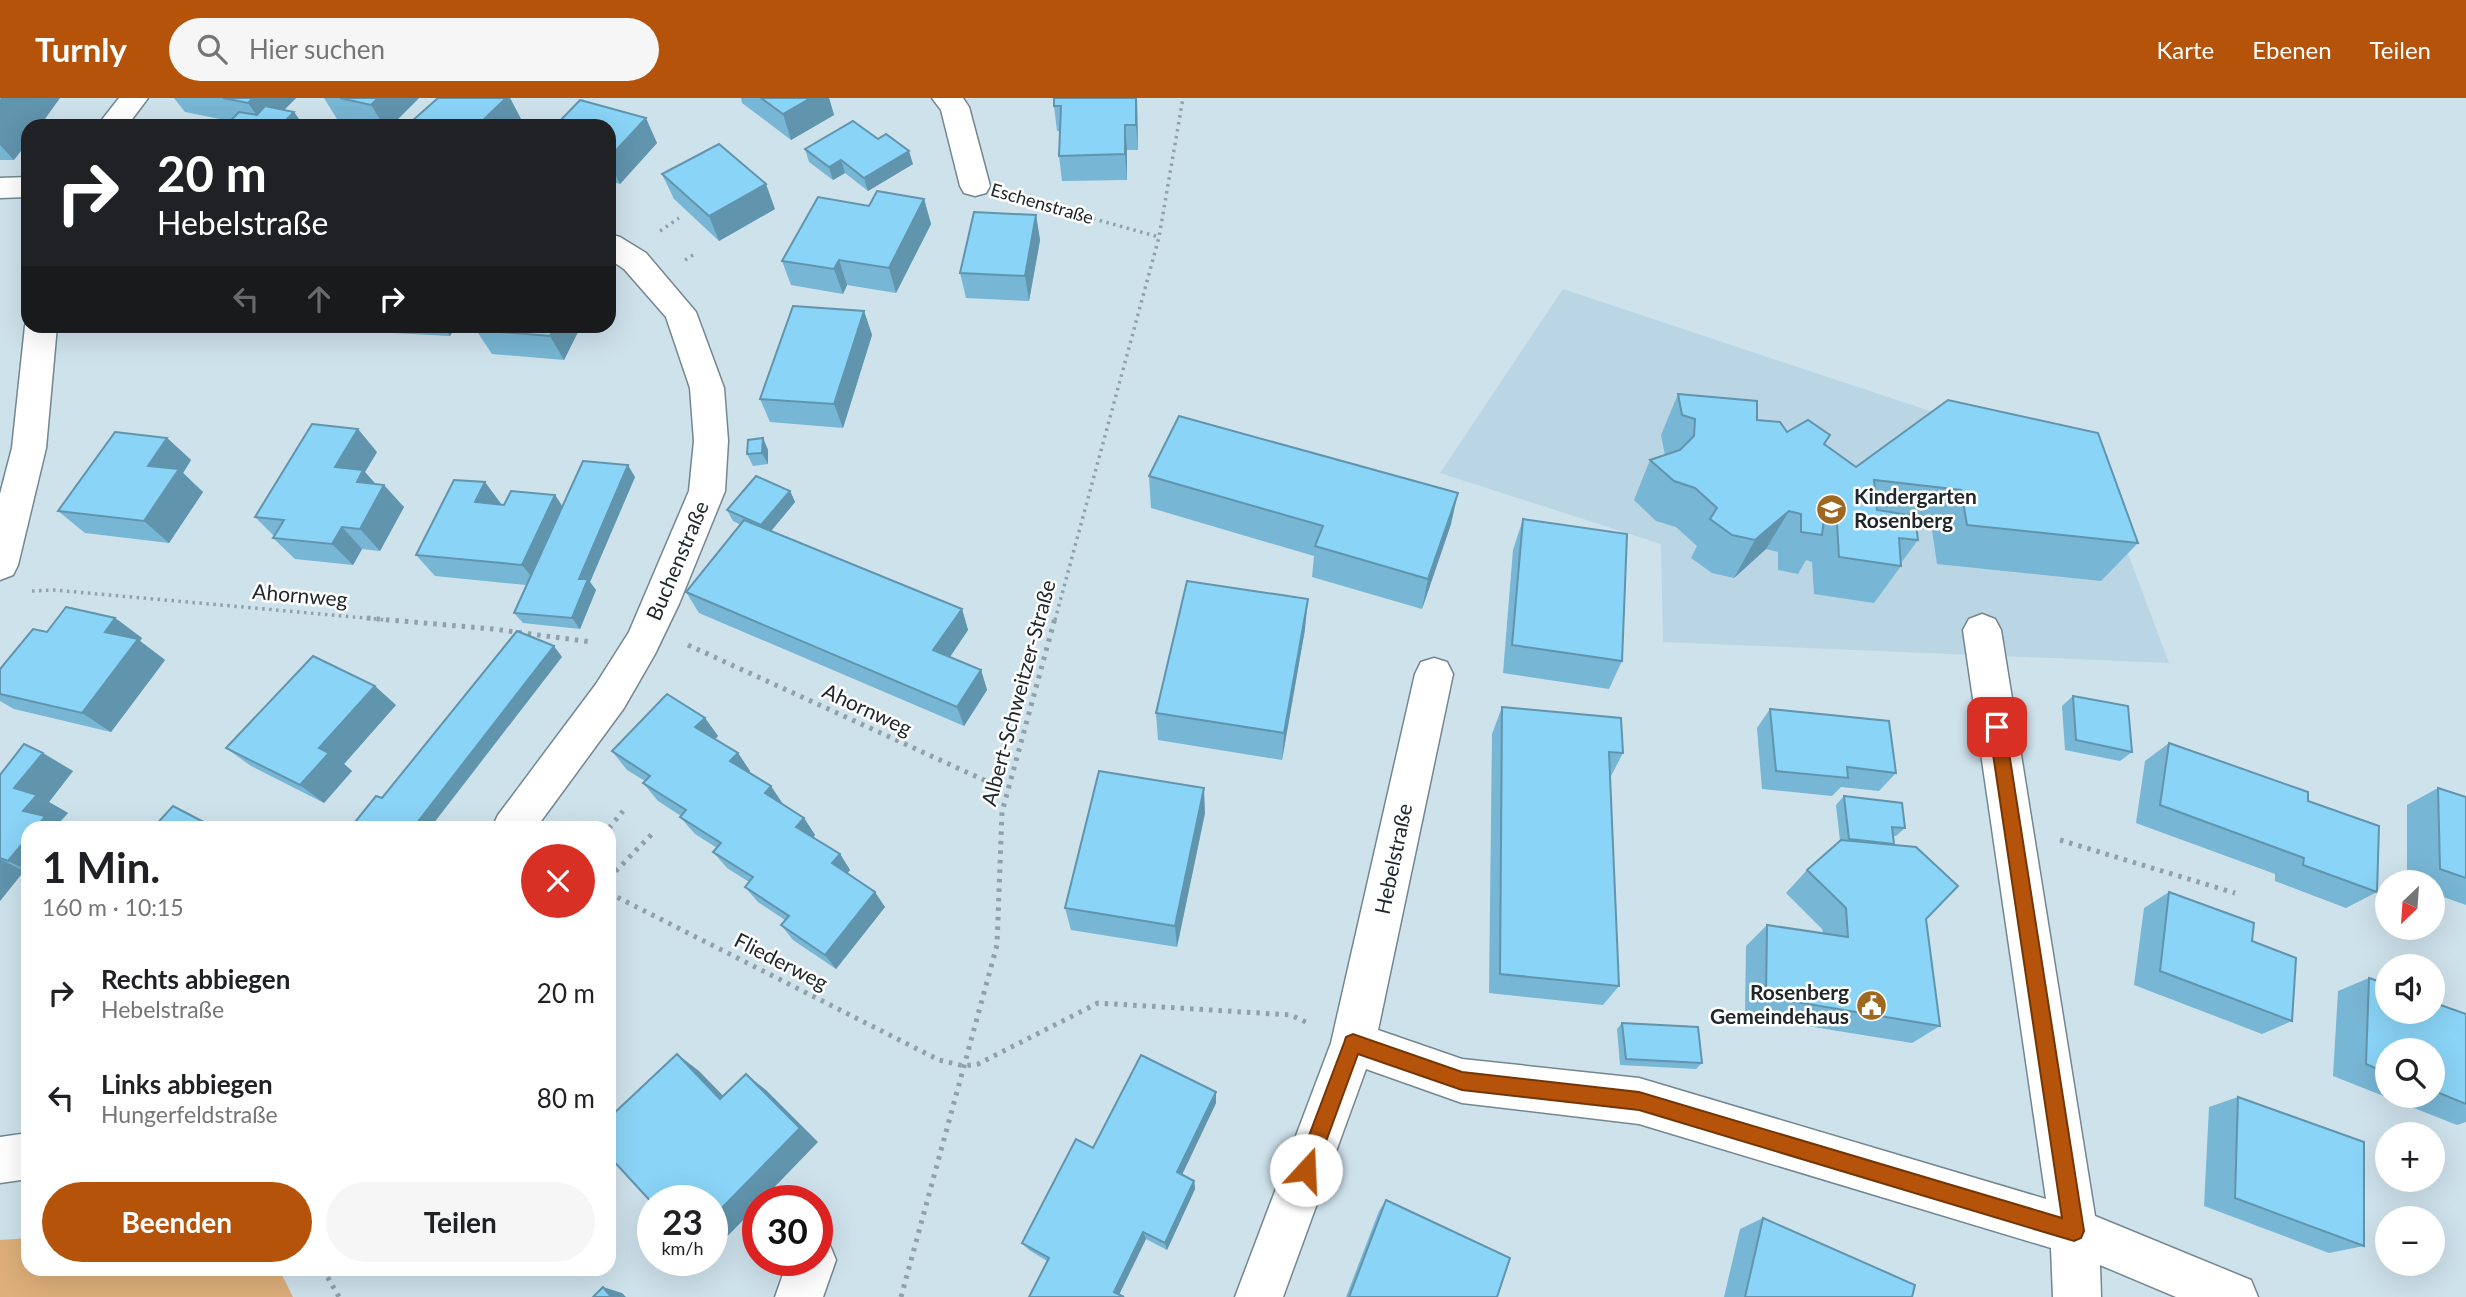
<!DOCTYPE html>
<html lang="de">
<meta charset="utf-8">
<style>
body{margin:0;font-family:Lato,sans-serif;background:#f6f6f6;color:#202124;height:100vh;display:flex;flex-direction:column;font-size:26px;white-space:nowrap}
*{box-sizing:border-box;margin:0}
p{font-size:23px;color:#757577}
.icon{flex:none;width:38px;height:38px;fill:none;stroke:currentColor;stroke-width:2;stroke-linecap:round;stroke-linejoin:round}
.map{position:relative;flex:1;overflow:hidden}
.sheet{position:absolute;left:21px;top:723px;width:595px;height:455px;display:flex;flex-direction:column;background:#fff;border-radius:21px;box-shadow:0 7px 28px #0002}
.sheet>*{flex:none}
.banner{position:absolute;left:21px;top:21px;width:595px;height:214px;border-radius:21px;box-shadow:0 7px 28px #0002;background:#202124;color:#fff;overflow:hidden}
.needle{width:46px;rotate:205deg}
.controls{position:absolute;left:2375px;top:772px;display:grid;gap:14px}
.controls a{display:grid;place-items:center;width:70px;height:70px;border-radius:50%;background:#fff;box-shadow:0 7px 28px #0002;font-size:35px}
.speed{position:absolute;left:637px;top:1087px;display:flex;gap:14px;font-size:35px;font-weight:700;text-align:center}
.speed>*{display:grid;place-content:center;width:91px;height:91px;border-radius:50%;background:#fff;box-shadow:0 7px 28px #0002;line-height:1}
.speed small{font-size:18px;font-weight:400}
.speed .limit{border:10px solid #d22;background:#fff;color:#111}
.pin{position:absolute;display:grid;place-items:center;width:60px;height:60px;color:#fff;margin:-30px;border-radius:14px;box-shadow:0 4px 10px #0006}
.me{position:absolute;width:77px;margin:-38px;rotate:20deg;stroke-linejoin:round;filter:drop-shadow(0 0 5px #0008)}
.turn{display:flex;align-items:center;gap:24px;height:147px;padding:0 21px;font-size:32px}
.turn .icon{width:91px;height:91px;stroke-width:2.5}
.turn b{display:block;font-size:49px;line-height:60px}
.lanes{display:flex;align-items:center;height:66px;padding:0 21px;background:#0003;justify-content:center;gap:35px;direction:ltr}
.lanes .off{opacity:.35}
.round{display:grid;place-items:center;flex:none;width:74px;height:74px;border-radius:37px;background:#f6f6f6}
.overview{display:flex;align-items:center;justify-content:space-between;height:119px;padding:0 21px}
h1{font-size:42px;font-weight:700;line-height:52px}
.action{display:flex;gap:14px;margin-top:auto;padding:14px 21px}
.action a{flex:1;height:80px;border-radius:42px;background:#b45309;color:#fff;font-size:28px;font-weight:700;line-height:80px;text-align:center}
.action a+a{background:#f6f6f6;color:#202124}
ul{padding:0;list-style:none}
li{display:flex;align-items:center;gap:21px;height:105px;padding:0 21px}
li div{flex:1}
li b{display:block;font-size:26px}
li em{font-style:normal}
header{display:flex;align-items:center;gap:42px;box-sizing:border-box;height:98px;padding:0 35px;background:#b45309;color:#fff}
header strong{font-size:33px}
nav{display:flex;gap:38px;margin-inline-start:auto;font-size:24px}
.search{width:490px;height:63px;background:#f6f6f6;display:flex;align-items:center;gap:18px;box-sizing:border-box;padding:0 24px;border-radius:38px;color:#757577;font-size:26px}
.map>svg:first-child{display:block}
</style>
<header>
<strong>Turnly</strong>
<div class="search"><svg class="icon" aria-label="search" viewBox="0 0 24 24"><circle cx="10" cy="10" r="6"/><path d="M15 15l6 6"/></svg>Hier suchen</div>
<nav><a>Karte</a><a>Ebenen</a><a>Teilen</a></nav>
</header>
<div class="map">
<svg width="2466" height="1199" viewBox="0 0 2466 1199">
<rect width="100%" height="100%" fill="#cee2ec"/>
<polygon fill="#bad5e3" points="1563,191 2095,368 2169,565 1663,544 1661,446 1440,375"/>
<polygon fill="#deaf7a" points="28,1140 28,1171 279,1171 293,1199 0,1199 0,1142"/>
<g fill="none" stroke-linecap="round" stroke-linejoin="round">
<defs>
<g id="minor">
<polygon points="119,0 148,0 127,28 97,28"/>
<polygon points="932,0 963,0 969,9 990,88 986,95 975,98 964,95 960,88 941,12"/>
<polygon points="28,79 28,99 0,100 0,80"/>
<polygon points="609,136 620,139 646,155 696,214 724,290 728,343 725,393 679,506 655,556 624,610 536,730 492,730 498,717 596,586 629,534 689,393 694,343 690,290 666,219 624,171 609,161"/>
<polygon points="28,222 28,228 57,228 46,350 18,467 13,477 0,482 0,396 12,350 25,228"/>
<polygon points="1982,516 1995,521 2001,532 2095,1118 2251,1182 2258,1199 2176,1199 2100,1167 2101,1199 2053,1199 2051,1150 1639,1026 1462,1005 1366,971 1283,1199 1235,1199 1331,945 1415,576 1421,564 1434,560 1447,564 1453,576 1378,932 1462,961 1639,980 2046,1101 1963,532 1969,521"/>
<polygon points="28,1035 28,1081 0,1085 0,1039"/>
<polygon points="817,1140 829,1145 836,1162 823,1199 775,1199 788,1162 817,1162"/>
</g>
</defs>
<use href="#minor" stroke="#748690" stroke-width="3"/>
<g stroke="#91a1a9" stroke-width="3.5" stroke-dasharray="2.5 4.5" stroke-linecap="butt">
<polyline points="1012,98 1159,139"/>
<polyline points="660,133 679,120"/>
<polyline points="685,162 696,155"/>
<polyline points="32,493 54,492 387,522"/>
<polyline points="1055,522 1159,139 1183,0"/>
</g>
<g stroke="#91a1a9" stroke-width="5" stroke-dasharray="3.5 6" stroke-linecap="butt">
<polyline points="367,520 493,531 591,544"/>
<polyline points="688,547 1008,693"/>
<polyline points="609,730 623,713"/>
<polyline points="2060,742 2235,795"/>
<polyline points="609,780 652,736"/>
<polyline points="609,795 939,962 964,968 978,966 1098,905 1291,917 1310,926"/>
<polyline points="323,1171 339,1199"/>
<polyline points="901,1199 997,847 1002,714 1055,520"/>
</g>
<use href="#minor" fill="#fff" fill-rule="evenodd"/>
</g>
<g fill="#77b6d4" fill-rule="evenodd">
<polygon points="0,0 14,62 0,62"/>
<polygon points="174,0 296,0 284,12 294,14 303,27 302,28 225,28 230,23 185,14"/>
<polygon points="324,0 419,0 391,28 367,28 337,21"/>
<polygon points="438,0 510,0 522,23 517,28 415,28 412,23"/>
<polygon points="741,0 829,0 834,17 791,42 742,5"/>
<polygon points="1137,0 1138,52 1127,52 1127,82 1062,83 1059,58 1060,33 1057,33 1054,8"/>
<polygon points="609,28 657,45 620,86 609,83"/>
<polygon points="805,51 913,66 868,93 845,75 833,82 809,64"/>
<polygon points="662,76 775,111 719,143 674,101"/>
<polygon points="924,101 931,126 896,195 847,187 843,196 791,187 782,163 869,108"/>
<polygon points="1036,117 1040,142 1029,203 966,200 960,175"/>
<polygon points="864,213 872,237 843,330 770,324 760,301"/>
<polygon points="351,228 456,228 450,238 355,233"/>
<polygon points="478,228 581,228 564,262 492,256 476,232"/>
<polygon points="1678,296 1757,322 1825,347 1856,369 1948,302 2138,445 2101,483 1937,466 1932,432 1916,430 1918,442 1901,465 1901,468 1874,505 1814,496 1812,464 1806,462 1798,476 1778,472 1778,454 1766,451 1734,480 1712,475 1691,460 1697,448 1676,429 1656,423 1634,402 1650,362 1665,357 1661,337"/>
<polygon points="167,340 191,362 183,375 203,394 169,445 85,435 58,413"/>
<polygon points="763,340 768,352 768,366 753,368 747,356"/>
<polygon points="377,354 365,374 376,386 404,409 380,453 362,451 353,467 295,461 273,440 274,438 255,419"/>
<polygon points="1149,378 1451,426 1422,511 1312,479 1314,458 1151,410"/>
<polygon points="635,379 590,484 596,492 580,531 523,525 514,515 526,487 435,478 416,457 502,407 555,397 562,408"/>
<polygon points="790,393 795,404 771,433 962,511 968,532 950,559 981,572 987,592 964,628 699,515 686,494 741,427 733,423 727,412"/>
<polygon points="1523,421 1622,563 1609,591 1503,575 1513,452"/>
<polygon points="115,520 142,540 140,543 165,562 111,634 14,611 0,603 0,571 47,534"/>
<polygon points="1305,531 1282,662 1158,642 1156,615"/>
<polygon points="2073,598 2132,654 2120,663 2065,652 2062,608"/>
<polygon points="396,607 344,666 352,673 324,705 251,668 226,650"/>
<polygon points="1502,609 1623,655 1610,680 1619,888 1603,907 1489,895 1492,636"/>
<polygon points="1770,611 1896,675 1879,693 1841,689 1832,698 1762,691 1757,630"/>
<polygon points="705,620 718,638 715,641 738,655 750,673 749,674 783,706 804,720 815,737 813,739 840,756 850,772 847,776 885,809 836,871 793,842 781,827 785,822 758,804 745,789 749,784 727,770 713,754 717,750 695,736 680,719 681,718 658,703 643,685 645,683 627,672 612,653"/>
<polygon points="2169,645 2308,703 2377,794 2346,810 2275,783 2275,776 2136,725 2145,663"/>
<polygon points="73,673 49,704 68,715 59,725 67,730 28,730 28,774 24,773 0,803 0,677"/>
<polygon points="2438,690 2466,699 2466,807 2432,795 2432,784 2407,784 2407,707"/>
<polygon points="1844,698 1905,730 1896,738 1893,738 1894,746 1926,821 1940,928 1912,945 1745,918 1746,848 1767,827 1823,835 1822,831 1786,795 1807,772 1840,743 1836,707"/>
<polygon points="1205,715 1177,849 1071,832 1065,810"/>
<polygon points="2169,794 2252,843 2292,923 2262,936 2134,887 2144,810"/>
<path d="M 2369,880 L 2466,916 L 2466,1024 L 2457,1027 L 2333,978 L 2338,893 ZM 2387,952 L 2432,952 L 2432,998 L 2387,998 Z"/>
<polygon points="1622,925 1702,965 1696,971 1620,967 1617,931"/>
<polygon points="2238,999 2364,1148 2329,1155 2204,1108 2209,1009"/>
<polygon points="1216,1005 1182,1077 1194,1083 1195,1091 1167,1152 1146,1141 1119,1196 1047,1163 1029,1152 1022,1145 1093,1050"/>
<polygon points="1386,1102 1497,1199 1346,1199 1379,1113"/>
<polygon points="1763,1120 1912,1199 1724,1199 1740,1131"/>
</g>
<g fill="#6194ad">
<polygon points="1,0 60,0 40,28 28,28 28,44 14,62 0,47 0,1"/>
<polygon points="253,0 296,0 268,28 264,28 248,5"/>
<polygon points="378,0 419,0 391,28 384,28 371,7"/>
<polygon points="506,0 510,0 522,23 517,28 477,28"/>
<polygon points="811,0 829,0 834,17 791,42 783,16"/>
<polygon points="1136,0 1137,0 1138,52 1136,27"/>
<polygon points="294,14 303,27 302,28 280,28"/>
<polygon points="646,20 657,45 620,86 609,64 609,60"/>
<polygon points="1125,27 1127,52 1127,82 1125,56"/>
<polygon points="909,53 913,66 868,93 864,80"/>
<polygon points="841,62 845,75 833,82 829,69"/>
<polygon points="766,86 775,111 719,143 709,118"/>
<polygon points="924,101 931,126 896,195 889,170"/>
<polygon points="1036,117 1040,142 1029,203 1025,178"/>
<polygon points="839,162 847,187 843,196 834,171"/>
<polygon points="864,213 872,237 843,330 834,306"/>
<polygon points="443,228 456,228 450,238"/>
<polygon points="555,228 581,228 564,262 550,238"/>
<polygon points="358,331 377,354 365,374 381,393 384,387 404,409 380,453 360,431 335,369"/>
<polygon points="167,340 191,362 183,375 203,394 169,445 144,423 148,368"/>
<polygon points="763,340 768,352 768,366 762,355"/>
<polygon points="628,367 635,379 590,484 596,492 580,531 572,520 579,481"/>
<polygon points="485,384 502,407 475,404"/>
<polygon points="790,393 795,404 767,438 761,427"/>
<polygon points="1458,395 1451,426 1422,511 1428,481"/>
<polygon points="555,397 570,420 539,488 522,467"/>
<polygon points="1789,413 1766,451 1734,480 1755,442"/>
<polygon points="342,429 362,451 353,467 332,446"/>
<polygon points="1308,501 1305,531 1282,662 1284,635"/>
<polygon points="962,511 968,532 941,572 933,552"/>
<polygon points="115,520 142,540 140,543 165,562 111,634 82,615 105,534"/>
<polygon points="554,548 562,559 430,730 413,730"/>
<polygon points="981,572 987,592 964,628 957,609"/>
<polygon points="375,588 396,607 344,666 352,673 324,705 300,687 319,650"/>
<polygon points="705,620 718,638 709,648 695,629"/>
<polygon points="43,655 73,673 49,704 68,715 59,725 67,730 36,730 23,713 14,690"/>
<polygon points="738,655 750,673 743,681 730,663"/>
<polygon points="771,688 783,706 777,713 765,695"/>
<polygon points="1204,690 1205,715 1177,849 1175,828"/>
<polygon points="804,720 815,737 808,746 796,729"/>
<polygon points="28,739 28,773 8,763"/>
<polygon points="840,756 850,772 842,782 832,765"/>
<polygon points="0,761 24,773 0,803"/>
<polygon points="875,794 885,809 836,871 825,857"/>
<polygon points="677,956 699,973 741,1016 720,1001"/>
<polygon points="746,976 766,992 818,1044 762,1102 758,1102 758,1107 712,1154 712,1120"/>
<polygon points="1216,994 1216,1005 1179,1083 1177,1074"/>
<polygon points="1194,1083 1195,1091 1167,1152 1165,1145"/>
<polygon points="1143,1134 1146,1141 1118,1199 1114,1194"/>
<polygon points="603,1189 622,1195 626,1199 611,1199"/>
</g>
<g fill="#8ad4f7" stroke="#6194ad" stroke-width="2">
<polygon points="223,0 253,0 248,5"/>
<polygon points="340,0 378,0 371,7"/>
<polygon points="438,0 506,0 477,28 429,28 412,23"/>
<polygon points="761,0 811,0 783,16"/>
<polygon points="1054,0 1136,0 1136,27 1125,27 1125,56 1059,58 1061,8 1054,8"/>
<polygon points="580,2 646,20 609,60 609,28 555,28"/>
<polygon points="265,8 294,14 280,28 225,28 239,14 257,17"/>
<polygon points="853,23 878,41 886,36 909,53 864,80 841,62 829,69 805,51"/>
<polygon points="719,46 766,86 709,118 662,76"/>
<polygon points="877,93 924,101 889,170 839,162 834,171 782,163 818,99 869,108"/>
<polygon points="974,114 1036,117 1025,178 960,175"/>
<polygon points="793,208 864,213 834,306 760,301"/>
<polygon points="478,228 555,228 550,238 476,232"/>
<polygon points="1678,296 1757,303 1757,322 1780,324 1787,334 1808,322 1830,337 1824,346 1856,369 1948,302 2098,335 2138,445 1967,427 1961,392 1874,382 1877,412 1915,418 1918,442 1899,440 1901,468 1839,459 1837,425 1824,421 1822,437 1801,434 1801,416 1789,413 1755,442 1732,437 1710,421 1717,410 1695,390 1674,383 1650,362 1680,352 1694,338 1695,321 1682,317"/>
<polygon points="1179,318 1458,395 1428,481 1315,448 1323,428 1149,378"/>
<polygon points="312,326 358,331 335,369 363,372 357,384 384,387 360,431 342,429 332,446 273,440 284,422 255,419"/>
<polygon points="115,334 167,340 148,368 179,371 144,423 58,413"/>
<polygon points="763,340 762,355 747,356 748,342"/>
<polygon points="583,363 628,367 579,481 588,481 572,520 514,515"/>
<polygon points="756,378 790,393 761,427 727,412"/>
<polygon points="454,382 485,384 475,404 504,407 511,393 555,397 522,467 416,457"/>
<polygon points="1523,421 1627,436 1622,563 1512,547"/>
<polygon points="744,422 962,511 933,552 981,572 957,609 686,494"/>
<polygon points="1187,483 1308,501 1284,635 1156,615"/>
<polygon points="66,509 115,520 105,534 138,541 82,615 0,596 0,571 33,531 47,534"/>
<polygon points="517,533 554,548 413,730 351,729 376,698 382,700"/>
<polygon points="313,558 375,588 319,650 329,655 300,687 226,650"/>
<polygon points="667,596 705,620 695,629 738,655 730,663 771,688 765,695 804,720 796,729 840,756 832,765 875,794 825,857 781,827 789,818 745,789 753,779 713,754 721,745 680,719 686,712 643,685 650,678 612,653"/>
<polygon points="2073,598 2128,608 2132,654 2076,642"/>
<polygon points="1502,609 1621,620 1623,655 1609,654 1619,888 1500,876"/>
<polygon points="1770,611 1889,623 1896,675 1847,669 1848,680 1776,673"/>
<polygon points="2169,645 2308,694 2308,703 2379,728 2377,794 2303,767 2304,760 2160,707"/>
<polygon points="24,646 43,655 14,690 37,697 23,713 45,718 36,730 28,730 28,739 8,763 0,760 0,677"/>
<polygon points="1099,673 1204,690 1175,828 1065,810"/>
<polygon points="2438,690 2466,699 2466,780 2440,771"/>
<polygon points="1844,698 1902,705 1905,730 1892,729 1894,746 1849,741"/>
<polygon points="173,708 215,730 153,730"/>
<polygon points="1841,742 1916,749 1958,788 1926,821 1940,928 1766,899 1767,827 1848,839 1846,810 1807,772"/>
<polygon points="2169,794 2254,825 2252,843 2296,860 2292,923 2160,873"/>
<polygon points="2369,880 2387,886 2387,914 2432,914 2432,904 2466,916 2466,1006 2432,992 2432,952 2387,952 2387,975 2366,966"/>
<polygon points="1622,925 1698,929 1702,965 1626,961"/>
<polygon points="677,956 720,1001 746,976 800,1030 712,1120 712,1102 653,1102 653,1106 609,1058 609,1020"/>
<polygon points="1141,957 1216,994 1177,1074 1194,1083 1165,1145 1143,1134 1114,1194 1124,1199 1029,1199 1049,1160 1022,1145 1076,1041 1093,1050"/>
<polygon points="2238,999 2364,1044 2364,1148 2235,1100"/>
<polygon points="1386,1102 1510,1160 1497,1199 1349,1199"/>
<polygon points="1763,1120 1915,1187 1912,1199 1745,1199"/>
<polygon points="603,1189 611,1199 593,1199"/>
</g>
<polygon fill="#b45309" stroke="#753606" stroke-width="2" points="1997,622 2003,624 2005,629 2084,1133 2081,1140 2074,1143 1639,1012 1462,992 1358,956 1313,1079 1306,1082 1299,1079 1296,1072 1344,945 1346,939 1353,936 1462,974 1639,994 2062,1120 1989,629 1991,624"/>
<defs>
<symbol id="school-disc" viewBox="-11 -11 22 22"><circle r="9.5" fill="#9e6821" stroke="#fff"/><path d="M0-5L7-2L0 1L-7-2ZM-4 1L0 2.5L4 1V4Q0 6-4 4Z" fill="#fff"/></symbol>
<symbol id="civic-disc" viewBox="-11 -11 22 22"><circle r="9.5" fill="#9e6821" stroke="#fff"/><path d="M-.6-6.5H3V-4.5H.6V-3L4-1V1h2V6H-6V1h2V-1L-.6-3ZM-1.2 2.5V6h2.4V2.5Z" fill="#fff"/></symbol>
</defs>
<g fill-rule="evenodd">
<use href="#school-disc" x="1814" y="394" width="35" height="35"/>
<use href="#civic-disc" x="1854" y="890" width="35" height="35"/>
</g>
<g text-anchor="middle" stroke-width="5" stroke-linejoin="round" paint-order="stroke">
<g font-size="18" fill="#20272b" stroke="#fff">
<text transform="translate(1042 106) rotate(16)" y="6">Eschenstraße</text>
</g>
<g font-size="21" font-weight="bold" fill="#20272b" stroke="#fff" text-anchor="start">
<text x="1854" y="406">Kindergarten<tspan x="1854" dy="24">Rosenberg</tspan></text>
<text x="1849" y="902" text-anchor="end">Rosenberg<tspan x="1849" dy="24">Gemeindehaus</tspan></text>
</g>
<g font-size="21" fill="#20272b" stroke="#fff">
<text transform="translate(678 463) rotate(-67)" y="7">Buchenstraße</text>
<text transform="translate(300 498) rotate(5)" y="7">Ahornweg</text>
<text transform="translate(1019 595) rotate(-75)" y="7">Albert-Schweitzer-Straße</text>
<text transform="translate(867 612) rotate(25)" y="7">Ahornweg</text>
<text transform="translate(1394 761) rotate(-78)" y="7">Hebelstraße</text>
<text transform="translate(781 864) rotate(27)" y="7">Fliederweg</text>
</g>
</g>
</svg>
<div class="controls">
<a><svg class="needle" viewBox="-14 -14 28 28"><path d="M0-13l5 13h-10z" fill="#e53935"/><path d="M0 13l5-13h-10z" fill="#757577"/></svg></a>
<a><svg class="icon" aria-label="sound" viewBox="0 0 24 24"><path d="M4 9h4l5-4v14l-5-4H4zM17 9q2 3 0 6"/></svg></a>
<a><svg class="icon" aria-label="search" viewBox="0 0 24 24"><circle cx="10" cy="10" r="6"/><path d="M15 15l6 6"/></svg></a>
<a>+</a>
<a>−</a>
</div>
<div class="speed"><div>23<small>km/h</small></div><div class="limit">30</div></div>
<div class="pin" style="left:1997px;top:629px;background:#d93025"><svg class="icon" aria-label="arrive" viewBox="0 0 24 24"><path d="M6 21V4h12l-3 4 3 4H6"/></svg></div>
<svg class="me" style="left:1306px;top:1072px" viewBox="-20 -20 40 40"><circle r="19" fill="#fff"/><path d="M0-13L10 11 0 6-10 11z" fill="#b45309"/></svg>
<div class="banner">
<div class="turn"><svg class="icon" aria-label="right" viewBox="0 0 24 24"><path d="M7 20v-9h11M14 6l5 5-5 5"/></svg><div><b>20 m</b>Hebelstraße</div></div>
<div class="lanes"><svg class="icon off" aria-label="left" viewBox="0 0 24 24"><path d="M17 20v-9H6M10 6l-5 5 5 5"/></svg><svg class="icon off" aria-label="ahead" viewBox="0 0 24 24"><path d="M12 20V5M6 11l6-6 6 6"/></svg><svg class="icon" aria-label="right" viewBox="0 0 24 24"><path d="M7 20v-9h11M14 6l5 5-5 5"/></svg></div>
</div>
<section class="sheet">
<div class="overview"><div><h1>1 Min.</h1><p>160 m · 10:15</p></div><a class="round" style="background:#d93025;color:#fff"><svg class="icon" aria-label="close" viewBox="0 0 24 24"><path d="M6 6l12 12M18 6L6 18"/></svg></a></div>
<ul>
<li><svg class="icon" aria-label="right" viewBox="0 0 24 24"><path d="M7 20v-9h11M14 6l5 5-5 5"/></svg><div><b>Rechts abbiegen</b><p>Hebelstraße</p></div><em>20 m</em></li>
<li><svg class="icon" aria-label="left" viewBox="0 0 24 24"><path d="M17 20v-9H6M10 6l-5 5 5 5"/></svg><div><b>Links abbiegen</b><p>Hungerfeldstraße</p></div><em>80 m</em></li>
</ul>
<div class="action"><a>Beenden</a><a>Teilen</a></div>
</section>
</div>
